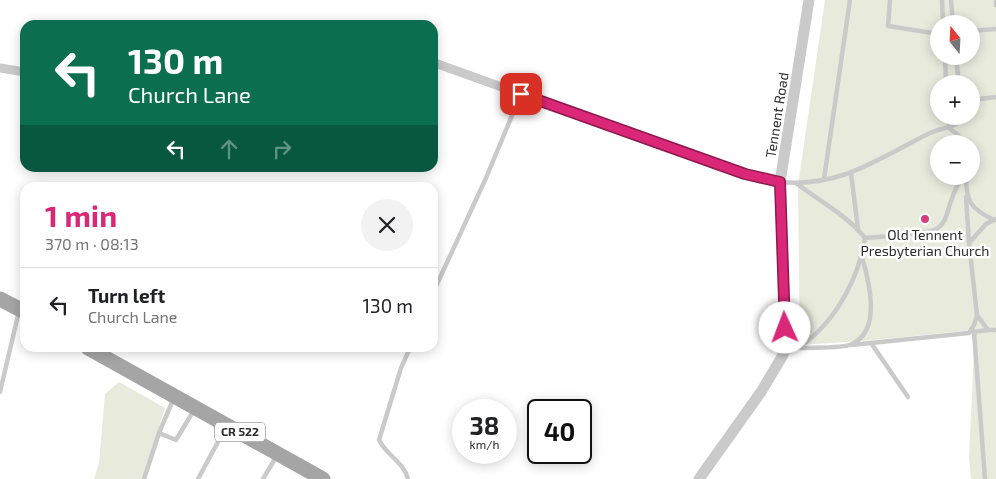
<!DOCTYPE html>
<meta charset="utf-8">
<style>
body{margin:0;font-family:"Exo 2",sans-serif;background:#f2f2f2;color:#202124;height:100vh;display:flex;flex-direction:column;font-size:19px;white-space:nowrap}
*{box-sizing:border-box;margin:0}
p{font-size:16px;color:#757577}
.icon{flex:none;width:28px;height:28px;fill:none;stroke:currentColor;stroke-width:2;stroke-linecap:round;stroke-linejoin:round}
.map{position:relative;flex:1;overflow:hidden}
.drawer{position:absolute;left:20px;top:182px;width:418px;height:170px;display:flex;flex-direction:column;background:#fff;border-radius:15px;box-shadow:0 2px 12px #0003}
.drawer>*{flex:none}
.banner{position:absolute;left:20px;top:20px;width:418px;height:152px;border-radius:15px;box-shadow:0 2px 12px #0003;background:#0b6e4f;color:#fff;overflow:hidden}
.needle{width:32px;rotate:342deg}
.buttons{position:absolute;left:930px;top:15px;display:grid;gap:10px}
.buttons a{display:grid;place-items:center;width:50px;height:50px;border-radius:50%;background:#fff;box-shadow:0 2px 12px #0003;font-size:25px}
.speed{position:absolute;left:452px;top:399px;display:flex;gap:10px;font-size:25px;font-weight:700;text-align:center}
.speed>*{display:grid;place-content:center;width:65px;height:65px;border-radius:50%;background:#fff;box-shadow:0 2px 12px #0003;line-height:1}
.speed small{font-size:12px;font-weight:400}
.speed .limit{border:2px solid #111;border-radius:8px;background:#fff;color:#111}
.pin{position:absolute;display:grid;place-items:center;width:42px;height:42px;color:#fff;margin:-21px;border-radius:10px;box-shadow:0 2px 8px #0006}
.me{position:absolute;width:55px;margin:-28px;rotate:358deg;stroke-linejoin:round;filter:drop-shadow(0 0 4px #0008)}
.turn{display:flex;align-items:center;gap:18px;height:105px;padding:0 25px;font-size:22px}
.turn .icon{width:65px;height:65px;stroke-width:2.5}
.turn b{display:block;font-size:35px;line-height:42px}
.lanes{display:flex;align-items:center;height:48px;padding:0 25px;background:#0003;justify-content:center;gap:25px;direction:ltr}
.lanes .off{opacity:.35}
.round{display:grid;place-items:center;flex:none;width:52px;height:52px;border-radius:26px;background:#f2f2f2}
.headline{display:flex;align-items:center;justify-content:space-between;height:85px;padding:0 25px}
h1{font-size:30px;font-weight:700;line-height:38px;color:#db2777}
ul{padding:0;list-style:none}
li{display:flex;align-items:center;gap:15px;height:75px;padding:0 25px;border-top:1px solid #e0e0e0}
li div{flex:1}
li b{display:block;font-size:19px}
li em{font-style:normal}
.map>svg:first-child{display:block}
</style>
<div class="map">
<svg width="996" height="479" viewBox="0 0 996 479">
<rect width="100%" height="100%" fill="#fff"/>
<g fill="#e8eadc" fill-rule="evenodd">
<path d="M 825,0 L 996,0 L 996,479 L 971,479 L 969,458 L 975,330 L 863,341 L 800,345 L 798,185 ZM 939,24 L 971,24 L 971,56 L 939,56 ZM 939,84 L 971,84 L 971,116 L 939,116 ZM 939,144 L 971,144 L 971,176 L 939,176 Z"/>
<polygon points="119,382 165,408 142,479 94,479 99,463 105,394"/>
</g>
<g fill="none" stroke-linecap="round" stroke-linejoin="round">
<g stroke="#cacaca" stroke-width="4.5">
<polyline points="890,0 888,26 939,34"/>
<polyline points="942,0 943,24"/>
<polyline points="951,0 953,24"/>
<polyline points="996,0 996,5"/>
<polyline points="971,31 996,29"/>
<polyline points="945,56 946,84"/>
<polyline points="956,56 959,84"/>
<polyline points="971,100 996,97"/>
<polyline points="949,116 949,128 958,135 963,144"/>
<polyline points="851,173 858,229"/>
<path d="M 966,176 C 966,202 971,209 994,220"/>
<polyline points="824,179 850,0"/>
<path d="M 781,182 C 840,188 879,158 928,134 C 939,128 950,129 959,122 L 961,116"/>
<polyline points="966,197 969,243"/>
<path d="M 865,238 C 878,237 930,234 938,228 C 946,222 947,213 950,204 C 954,194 956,183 965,177"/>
<polyline points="432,295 486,178 521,94"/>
<polyline points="977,315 988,330 996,330"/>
<polyline points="973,332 988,330"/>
<polyline points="974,332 985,479"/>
<polyline points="871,343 908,397"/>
<polyline points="851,345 969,333 974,325 977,315 969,243 986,224 996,219"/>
<path d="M 801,348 C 813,347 842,349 852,344 C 882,330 869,281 862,257"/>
<path d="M 784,354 C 828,337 858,283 865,238 C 847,215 819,201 796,183"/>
<polyline points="0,392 19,311"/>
<polyline points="159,433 176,440 194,410"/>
<polyline points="144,479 159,433 173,400"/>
<polyline points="198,479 226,427"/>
<polyline points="263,479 276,457"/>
<path d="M 408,479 C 404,462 386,455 379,440 L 401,368 L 410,348"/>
</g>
<g stroke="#cacaca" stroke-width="9">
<polyline points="432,62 699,158 760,179 780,182"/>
<polyline points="0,68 25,72"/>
</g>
<polyline stroke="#cacaca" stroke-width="11" points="699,479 761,392 783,355 785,328 780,182 809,0"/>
<g stroke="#a5a5a5" stroke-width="15">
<polyline points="0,299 25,312"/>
<polyline points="88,348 323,479"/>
</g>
</g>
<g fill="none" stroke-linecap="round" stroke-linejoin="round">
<defs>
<polyline id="route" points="521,94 745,174 780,182 785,328"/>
</defs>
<use href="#route" stroke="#8e194d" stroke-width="12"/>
<use href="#route" stroke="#db2777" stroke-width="9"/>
</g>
<circle fill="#d63e7f" stroke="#fff" stroke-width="2" cx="925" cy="219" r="5"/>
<g text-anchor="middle" stroke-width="5" stroke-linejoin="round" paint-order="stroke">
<rect fill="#fff" stroke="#6c6c6c" stroke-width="1" x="215" y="422.5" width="50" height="19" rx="4"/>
<g font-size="12" font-weight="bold" fill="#2d2d2d">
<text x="240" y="436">CR 522</text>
</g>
<g font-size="14" fill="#2d2d2d" stroke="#fff">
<text transform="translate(777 115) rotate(-81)" y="5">Tennent Road</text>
</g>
<g font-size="14" fill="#2d2d2d" stroke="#fff">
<text x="925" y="240">Old Tennent<tspan x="925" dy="16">Presbyterian Church</tspan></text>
</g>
</g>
</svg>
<div class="buttons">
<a><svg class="needle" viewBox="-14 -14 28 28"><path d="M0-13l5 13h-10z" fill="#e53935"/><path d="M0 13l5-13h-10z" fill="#757577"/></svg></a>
<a>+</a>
<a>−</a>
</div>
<div class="speed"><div>38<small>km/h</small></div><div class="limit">40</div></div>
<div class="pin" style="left:521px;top:94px;background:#d93025"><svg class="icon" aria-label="arrive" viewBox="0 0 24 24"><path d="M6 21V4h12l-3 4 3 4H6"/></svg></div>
<svg class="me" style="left:785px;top:328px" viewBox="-20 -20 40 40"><circle r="19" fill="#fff"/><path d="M0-13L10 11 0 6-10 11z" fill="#db2777"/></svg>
<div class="banner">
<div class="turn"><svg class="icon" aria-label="left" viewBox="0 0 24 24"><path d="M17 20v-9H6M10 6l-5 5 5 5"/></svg><div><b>130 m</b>Church Lane</div></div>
<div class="lanes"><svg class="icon" aria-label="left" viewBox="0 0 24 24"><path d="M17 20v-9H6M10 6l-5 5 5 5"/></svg><svg class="icon off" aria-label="ahead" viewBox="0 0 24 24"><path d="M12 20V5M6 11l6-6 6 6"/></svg><svg class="icon off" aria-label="right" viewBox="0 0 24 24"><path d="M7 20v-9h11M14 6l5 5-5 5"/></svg></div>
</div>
<section class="drawer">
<div class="headline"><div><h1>1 min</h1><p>370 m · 08:13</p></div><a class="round"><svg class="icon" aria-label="close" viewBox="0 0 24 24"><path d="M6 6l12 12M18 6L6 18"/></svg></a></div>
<ul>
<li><svg class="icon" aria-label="left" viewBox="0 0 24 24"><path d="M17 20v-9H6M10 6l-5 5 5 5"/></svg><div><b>Turn left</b><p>Church Lane</p></div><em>130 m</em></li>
</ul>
</section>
</div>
